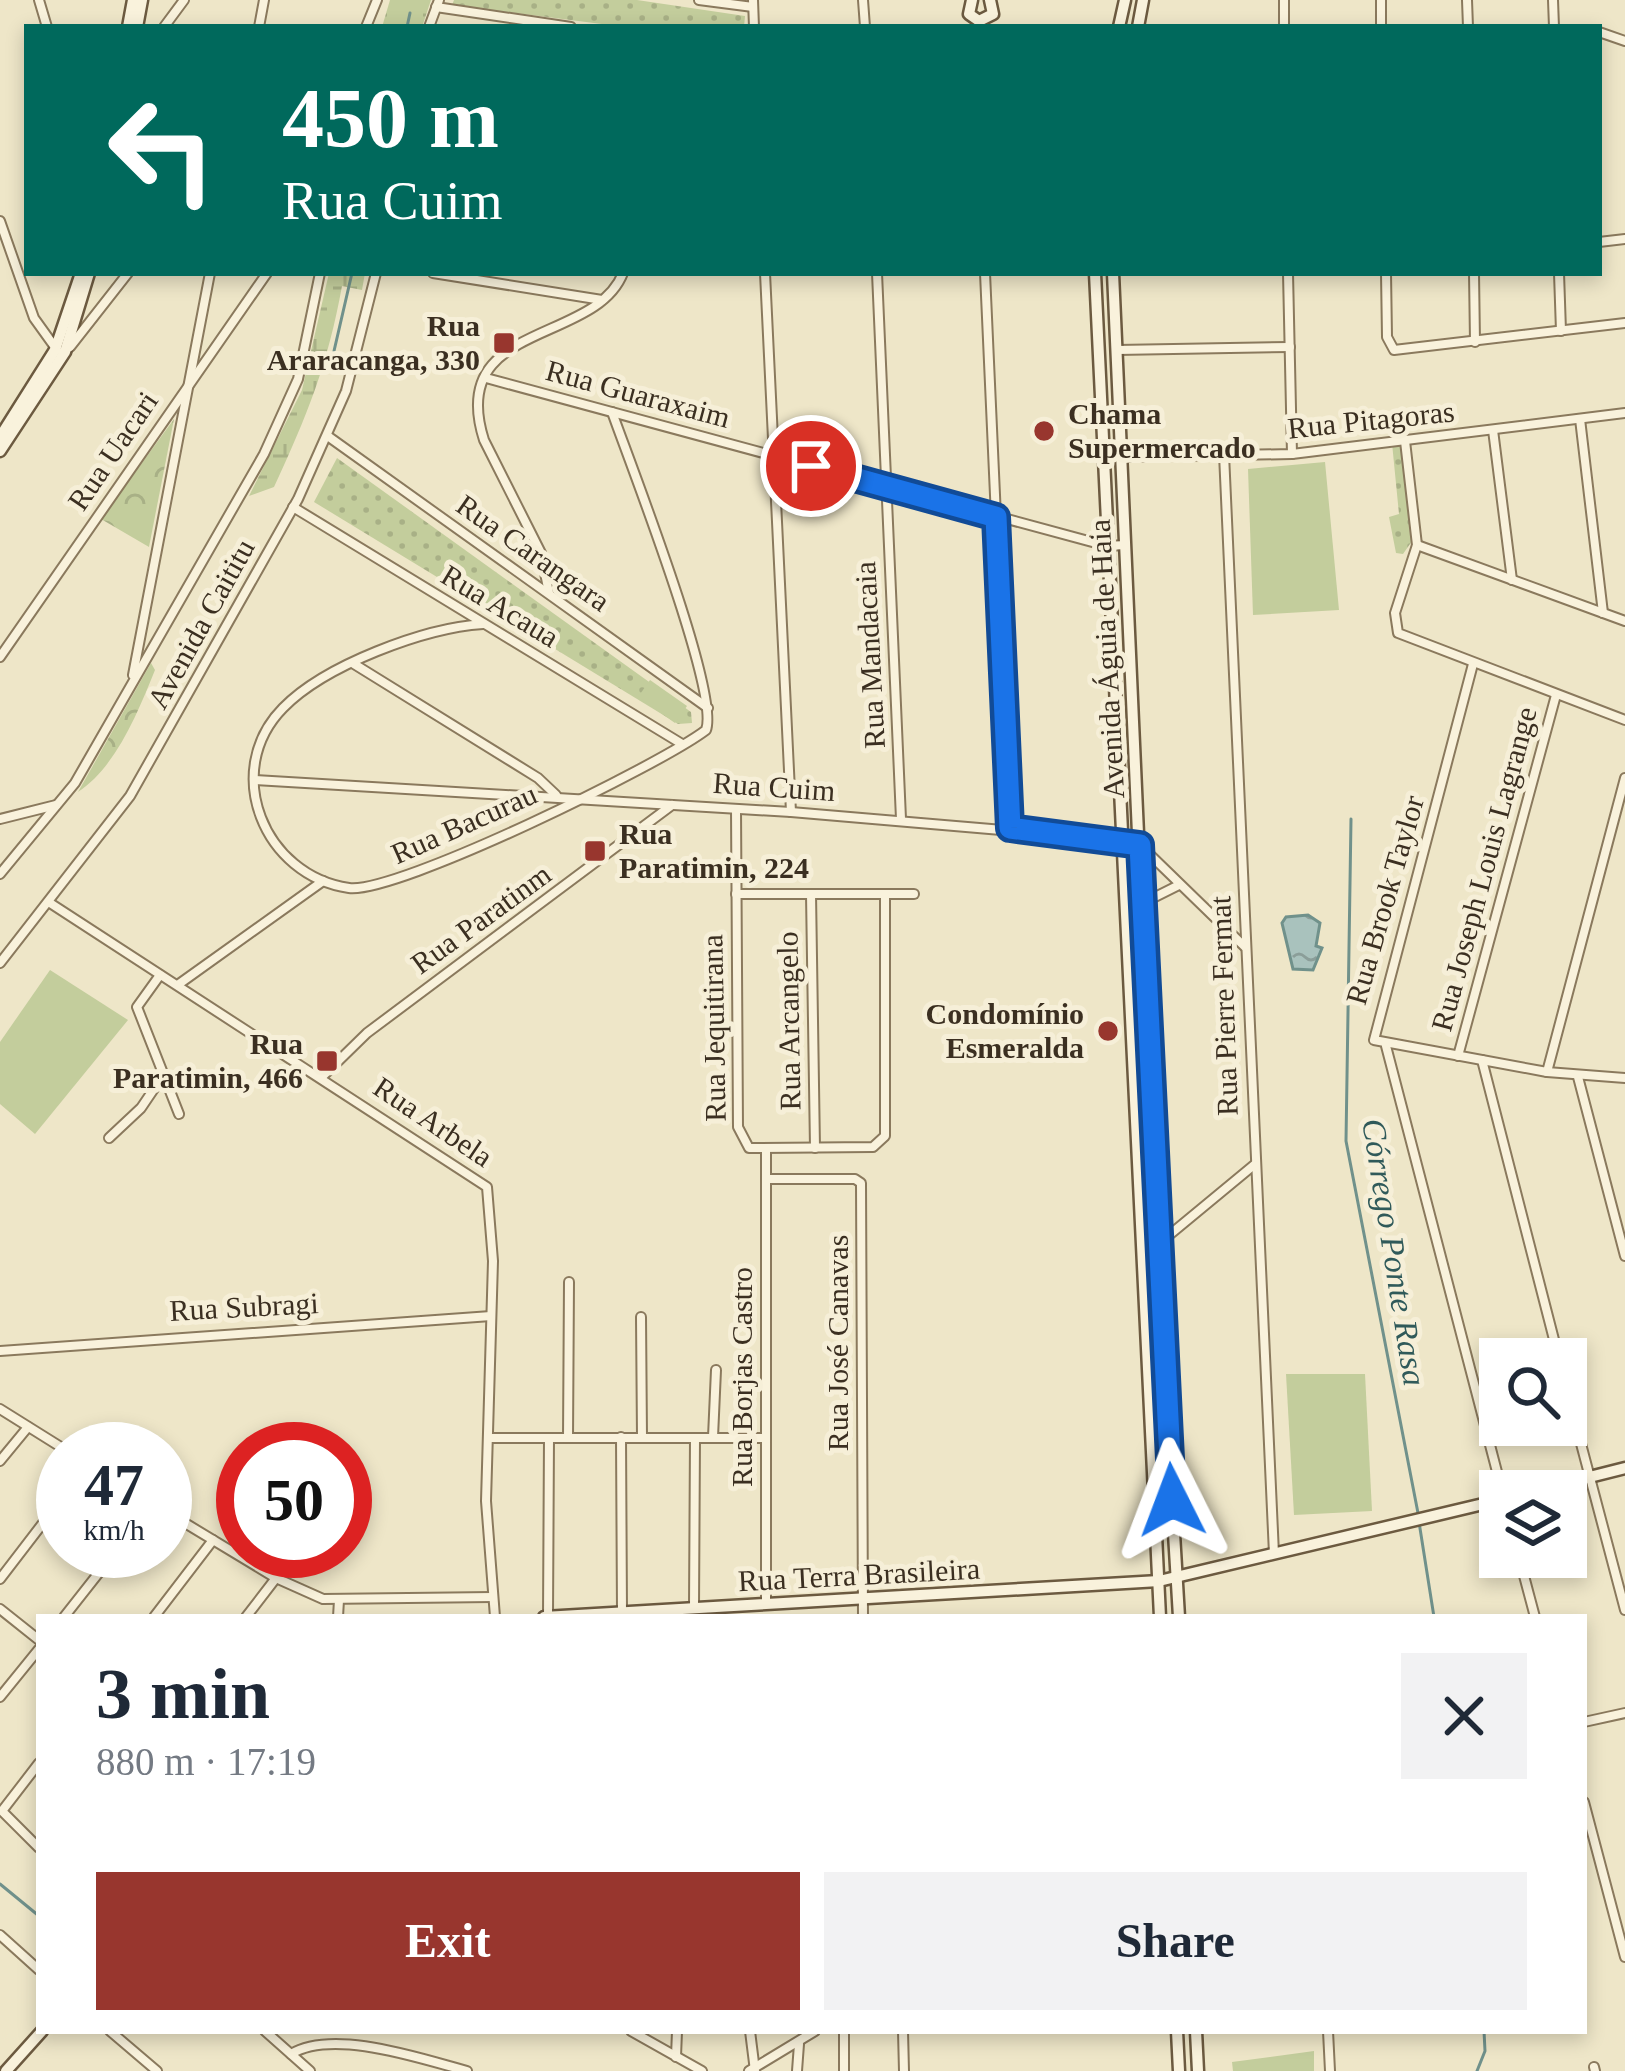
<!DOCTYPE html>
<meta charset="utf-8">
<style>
body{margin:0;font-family:"Times New Roman",serif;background:#f2f2f3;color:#1f2937;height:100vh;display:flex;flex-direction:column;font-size:45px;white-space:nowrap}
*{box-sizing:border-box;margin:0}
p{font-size:39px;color:#747a83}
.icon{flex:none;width:66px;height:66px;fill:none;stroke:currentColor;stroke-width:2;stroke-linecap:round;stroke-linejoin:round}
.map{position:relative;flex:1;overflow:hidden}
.side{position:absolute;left:36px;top:1614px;width:1551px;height:420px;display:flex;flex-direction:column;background:#fff;border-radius:0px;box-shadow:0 6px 18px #0003}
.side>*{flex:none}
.banner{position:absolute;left:24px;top:24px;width:1578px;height:252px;border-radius:0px;box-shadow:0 6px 18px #0003;background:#00695c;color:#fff;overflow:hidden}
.buttons{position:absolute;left:1479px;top:1338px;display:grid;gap:24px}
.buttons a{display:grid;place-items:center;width:108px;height:108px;border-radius:0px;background:#fff;box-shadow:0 6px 18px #0003;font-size:60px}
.speed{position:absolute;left:36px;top:1422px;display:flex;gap:24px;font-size:60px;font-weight:700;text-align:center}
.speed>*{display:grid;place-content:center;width:156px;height:156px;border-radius:50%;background:#fff;box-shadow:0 6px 18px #0003;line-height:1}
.speed small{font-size:30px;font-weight:400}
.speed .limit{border:18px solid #d22;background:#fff;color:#111}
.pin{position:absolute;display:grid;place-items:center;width:102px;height:102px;color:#fff;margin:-51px;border:6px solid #fff;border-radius:50%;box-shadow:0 3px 12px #0007}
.me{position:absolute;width:132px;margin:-66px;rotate:357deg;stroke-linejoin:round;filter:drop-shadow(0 0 9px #0008)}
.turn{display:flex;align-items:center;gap:42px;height:252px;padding:0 60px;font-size:54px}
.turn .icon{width:156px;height:156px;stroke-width:2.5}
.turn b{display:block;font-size:84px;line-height:102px}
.round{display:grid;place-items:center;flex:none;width:126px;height:126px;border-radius:0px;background:#f2f2f3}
.overview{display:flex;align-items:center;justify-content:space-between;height:204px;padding:0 60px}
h1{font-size:72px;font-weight:800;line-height:90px}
.primary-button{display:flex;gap:24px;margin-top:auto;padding:24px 60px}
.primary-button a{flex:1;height:138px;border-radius:0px;background:#98362e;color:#fff;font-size:48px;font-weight:800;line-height:138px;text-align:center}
.primary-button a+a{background:#f2f2f3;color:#1f2937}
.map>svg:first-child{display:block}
</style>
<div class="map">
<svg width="1625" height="2071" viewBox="0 0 1625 2071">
<defs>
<pattern id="grass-dots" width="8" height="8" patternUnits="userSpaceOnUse" patternTransform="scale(3)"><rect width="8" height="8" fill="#c3cd9c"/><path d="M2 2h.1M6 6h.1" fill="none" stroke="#a8b086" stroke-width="1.8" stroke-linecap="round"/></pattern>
<pattern id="forest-crowns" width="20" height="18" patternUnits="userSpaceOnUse" patternTransform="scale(3)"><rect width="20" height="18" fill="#c3cd9c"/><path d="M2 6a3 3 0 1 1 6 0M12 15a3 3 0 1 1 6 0" fill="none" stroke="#a8b086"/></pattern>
<pattern id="wetland-marsh" width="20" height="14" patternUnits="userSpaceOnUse" patternTransform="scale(3)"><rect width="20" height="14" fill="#c3cd9c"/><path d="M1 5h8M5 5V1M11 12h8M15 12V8" fill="none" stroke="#a8b086"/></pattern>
<pattern id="water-ripples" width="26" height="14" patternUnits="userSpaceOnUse" patternTransform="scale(3)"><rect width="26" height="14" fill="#a9c2bd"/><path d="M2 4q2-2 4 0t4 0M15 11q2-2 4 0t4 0" fill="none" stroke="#8b9e99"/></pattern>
</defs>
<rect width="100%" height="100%" fill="#eee6c8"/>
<g fill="url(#grass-dots)">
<polygon points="454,0 637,0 745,16 744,27 625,27 452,5"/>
<polygon points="1405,441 1417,534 1403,554 1396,553 1389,517 1399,514 1392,443"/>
<polygon points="337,458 691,712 692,723 678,724 314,502"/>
</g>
<g fill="url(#forest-crowns)">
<polygon points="174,419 149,547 101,519"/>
<path d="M 151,663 L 155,670 C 138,712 116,767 78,792 Z"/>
</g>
<g fill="url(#wetland-marsh)">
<polygon points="390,0 431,0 422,27 382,27"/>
<path d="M 329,273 L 365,273 L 362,290 L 342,286 C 328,364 307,416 274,487 L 249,496 L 302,390 Z"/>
</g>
<g fill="#c3cd9c">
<polygon points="1325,462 1339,610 1253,615 1248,469"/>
<polygon points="650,680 687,706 675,723 638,697"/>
<polygon points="50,970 128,1020 35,1134 0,1104 0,1042"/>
<polygon points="1286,1374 1365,1374 1372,1511 1294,1515"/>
<polygon points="1314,2051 1314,2071 1233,2071 1232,2062"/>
</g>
<polygon fill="url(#water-ripples)" stroke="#70918b" stroke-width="3" points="1308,915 1320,923 1316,946 1322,948 1313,970 1293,969 1282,923 1286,917"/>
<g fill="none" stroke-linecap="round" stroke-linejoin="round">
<g stroke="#70918b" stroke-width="3">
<polyline points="407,27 410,13"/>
<polyline points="334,351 352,273"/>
<polyline points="1351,819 1346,1141 1418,1513"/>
<polyline points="1419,1522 1434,1617"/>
<polyline points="0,1884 39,1916"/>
<polyline points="1477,2071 1485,2051 1484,2031"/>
</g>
<defs>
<g id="street">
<polyline points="39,0 47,27"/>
<polyline points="699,0 753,7"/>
<polyline points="753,0 754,27"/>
<polyline points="863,0 865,27"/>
<polyline points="1284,0 1284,27"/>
<polyline points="1381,0 1381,27"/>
<polyline points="1467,0 1468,27"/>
<polyline points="1553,0 1554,27"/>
<polyline points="436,7 571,27"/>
<polyline points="164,27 184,0"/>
<polyline points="259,27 264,0"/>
<polyline points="366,27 377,0"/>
<polyline points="429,27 439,0"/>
<polyline points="1599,32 1625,41"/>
<polyline points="0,221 34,318 57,350"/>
<polyline points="1599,242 1625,239"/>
<polyline points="433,273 602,300"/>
<polyline points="765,273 791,812"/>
<polyline points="877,273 901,819"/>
<polyline points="985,273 1010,828"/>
<polyline points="1288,273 1292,454"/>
<polyline points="1386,273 1387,337 1394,350 1625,323"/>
<polyline points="1474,273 1475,342"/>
<polyline points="1559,273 1561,331"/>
<polyline points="70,347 128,273"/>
<polyline points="1117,350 1290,347"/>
<polyline points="486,378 1107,546 1125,545"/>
<polyline points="1580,419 1603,613"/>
<polyline points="1493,430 1512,580"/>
<polyline points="329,437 708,708"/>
<polyline points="1405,441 1417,545 1395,613 1398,633 1625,720"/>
<polyline points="1224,454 1274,1554"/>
<polyline points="1121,457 1292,454 1625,413"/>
<polyline points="293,507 682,744"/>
<polyline points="1417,545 1625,621"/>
<path d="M 549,593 L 541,553 L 484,440 C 446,321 595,345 623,273"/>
<path d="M 483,624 C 424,628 325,665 283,708 C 221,771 264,876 349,888 C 397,894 660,765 706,730 C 720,693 630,463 612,412"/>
<polyline points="0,657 267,273"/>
<polyline points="354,664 538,778 556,795"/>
<polyline points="1473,664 1374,1040 1547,1072 1625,1078"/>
<polyline points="133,675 210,273"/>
<polyline points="255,780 791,812 1119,840 1140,845 1245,947"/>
<polyline points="736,809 738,1127 749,1148 873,1147 885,1136 885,894"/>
<polyline points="0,819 56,805"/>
<polyline points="0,874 75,783 264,454 298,379 320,273"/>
<polyline points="736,894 914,894"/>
<polyline points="811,894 815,1148"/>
<polyline points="50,903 487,1187 493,1261 486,1501 495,1617"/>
<polyline points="1143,903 1179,885"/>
<polyline points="0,963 130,796 298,499 346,391 376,273"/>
<polyline points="160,975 137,1007 179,1114"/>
<polyline points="179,984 323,881"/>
<polyline points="1386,1046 1502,1491"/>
<polyline points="1458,1056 1556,695"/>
<polyline points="1482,1060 1559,1359"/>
<polyline points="1547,1072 1625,778"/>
<polyline points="323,1076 367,1033 672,805"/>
<polyline points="1578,1077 1625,1256"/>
<polyline points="109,1138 141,1108 162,1077"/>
<polyline points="766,1149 766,1604"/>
<polyline points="766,1179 855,1179 861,1183 863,1617"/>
<polyline points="1156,1246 1254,1165"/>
<polyline points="641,1317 642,1437"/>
<polyline points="0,1351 491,1316"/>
<polyline points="1566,1387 1625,1610"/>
<polyline points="0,1409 64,1449"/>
<polyline points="621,1437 622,1612"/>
<polyline points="713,1437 716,1370"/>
<polyline points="488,1438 766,1438"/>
<polyline points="568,1438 569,1282"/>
<polyline points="0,1461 28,1427"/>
<polyline points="165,1511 276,1578 323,1599 493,1597"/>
<polyline points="1519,1557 1535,1617"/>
<polyline points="0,1579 63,1497"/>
<polyline points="694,1608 695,1438"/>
<polyline points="0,1609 39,1640"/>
<polyline points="548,1616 549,1438"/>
<polyline points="64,1617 116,1551"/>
<polyline points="154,1617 213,1540"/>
<polyline points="246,1617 276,1578"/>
<polyline points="338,1617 339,1600"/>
<polyline points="0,1697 39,1649"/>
<polyline points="1584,1722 1625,1713"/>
<polyline points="39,1763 2,1811 39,1848"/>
<polyline points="1584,1802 1625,1957"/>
<polyline points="0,1935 39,1970"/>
<polyline points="110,2031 157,2071"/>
<polyline points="265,2031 310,2071"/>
<polyline points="631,2031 702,2071"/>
<polyline points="750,2031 755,2071"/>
<polyline points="844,2031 844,2071"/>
<polyline points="903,2031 904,2071"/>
<polyline points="1328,2031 1330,2071"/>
<path d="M 291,2054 C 333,2028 422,2059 467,2071"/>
<polyline points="676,2057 677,2031"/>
<polyline points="1594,2067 1595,2071"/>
<polyline points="749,2071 815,2031"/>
<polyline points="797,2071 799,2044"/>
</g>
<g id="secondary">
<polyline points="972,0 969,14 979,21 993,14 990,0"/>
<polyline points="128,27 133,0"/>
<polyline points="137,27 142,0"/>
<polyline points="1119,27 1125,0"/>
<polyline points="1138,27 1143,0"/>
<polyline points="1095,273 1160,1617"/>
<polyline points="1113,273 1155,1215 1179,1617"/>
<polyline points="0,437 55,350 81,273"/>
<polyline points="0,451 65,352 89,273"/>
<polyline points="1534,1491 1625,1468"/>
<polyline points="544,1617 1159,1581 1500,1500"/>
<polyline points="1177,2031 1179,2071"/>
<polyline points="1196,2031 1198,2071"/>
<polyline points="6,2071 42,2031"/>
</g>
</defs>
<use href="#street" stroke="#8a795d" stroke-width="12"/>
<use href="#secondary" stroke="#6c5a40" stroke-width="15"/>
<use href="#street" stroke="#f9f2dc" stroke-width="8"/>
<use href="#secondary" stroke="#f9f2dc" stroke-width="10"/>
</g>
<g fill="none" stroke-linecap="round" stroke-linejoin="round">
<defs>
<polyline id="route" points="811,466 996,517 1010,828 1140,845 1172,1500"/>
</defs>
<use href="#route" stroke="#114b97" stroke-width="30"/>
<use href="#route" stroke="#1a73e8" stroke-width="21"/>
</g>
<g fill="#98362e" stroke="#f6efd8" stroke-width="4.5">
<rect x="492" y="331" width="24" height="24" rx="6"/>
<circle cx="1044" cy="431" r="12"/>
<rect x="583" y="839" width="24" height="24" rx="6"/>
<circle cx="1108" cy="1031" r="12"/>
<rect x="315" y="1049" width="24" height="24" rx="6"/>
</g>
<g text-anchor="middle" stroke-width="10" stroke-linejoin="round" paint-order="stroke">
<g font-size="30" font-weight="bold" fill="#3b2f21" stroke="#f6efd8" text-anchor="end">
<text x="480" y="336">Rua<tspan x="480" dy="34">Araracanga, 330</tspan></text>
<text x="1068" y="424" text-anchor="start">Chama<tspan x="1068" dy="34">Supermercado</tspan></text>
<text x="619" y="844" text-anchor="start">Rua<tspan x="619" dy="34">Paratimin, 224</tspan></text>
<text x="1084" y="1024">Condomínio<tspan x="1084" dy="34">Esmeralda</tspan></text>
<text x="303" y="1054">Rua<tspan x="303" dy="34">Paratimin, 466</tspan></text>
</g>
<g font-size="30" fill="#3b2f21" stroke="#f6efd8">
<text transform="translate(638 394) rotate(15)" y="10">Rua Guaraxaim</text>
<text transform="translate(1371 420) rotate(-6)" y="10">Rua Pitagoras</text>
<text transform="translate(113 451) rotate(-56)" y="10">Rua Uacari</text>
<text transform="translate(533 553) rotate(35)" y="10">Rua Carangara</text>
<text transform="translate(500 606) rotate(31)" y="10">Rua Acaua</text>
<text transform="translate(201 624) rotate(-61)" y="10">Avenida Caititu</text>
<text transform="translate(870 655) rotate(-93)" y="10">Rua Mandacaia</text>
<text transform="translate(1107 659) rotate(-93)" y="10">Avenida Águia de Haia</text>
<text transform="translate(774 787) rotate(4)" y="10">Rua Cuim</text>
<text transform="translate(464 824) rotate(-24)" y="10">Rua Bacurau</text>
<text transform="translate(1484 869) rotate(-75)" y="10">Rua Joseph Louis Lagrange</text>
<text transform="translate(1385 900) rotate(-74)" y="10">Rua Brook Taylor</text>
<text transform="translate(481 919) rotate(-36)" y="10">Rua Paratinm</text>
<text transform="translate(1224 1006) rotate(-92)" y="10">Rua Pierre Fermat</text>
<text transform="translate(789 1021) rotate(-91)" y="10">Rua Arcangelo</text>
<text transform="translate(714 1028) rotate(-91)" y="10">Rua Jequitirana</text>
<text transform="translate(433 1122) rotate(34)" y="10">Rua Arbela</text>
<text transform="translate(244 1307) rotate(-3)" y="10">Rua Subragi</text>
<text transform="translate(838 1343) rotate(-90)" y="10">Rua José Canavas</text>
<text transform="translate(742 1377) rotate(-90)" y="10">Rua Borjas Castro</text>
<text transform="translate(859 1575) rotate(-3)" y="10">Rua Terra Brasileira</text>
</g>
<g font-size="33" font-style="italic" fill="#305a5a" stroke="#f6efd8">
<text transform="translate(1395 1252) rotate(81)" y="12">Córrego Ponte Rasa</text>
</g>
</g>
</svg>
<div class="buttons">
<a><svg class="icon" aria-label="search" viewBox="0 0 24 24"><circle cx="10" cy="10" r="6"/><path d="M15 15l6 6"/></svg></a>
<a><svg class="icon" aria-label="layers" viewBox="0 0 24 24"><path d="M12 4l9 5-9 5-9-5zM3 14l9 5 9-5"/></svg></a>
</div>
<div class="speed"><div>47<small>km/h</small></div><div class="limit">50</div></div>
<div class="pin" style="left:811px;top:466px;background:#d93025"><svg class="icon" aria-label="arrive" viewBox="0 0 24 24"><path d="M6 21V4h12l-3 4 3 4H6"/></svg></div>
<svg class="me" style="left:1172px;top:1500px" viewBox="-20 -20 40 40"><path d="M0-17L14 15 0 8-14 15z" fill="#1a73e8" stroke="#fff" stroke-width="4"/></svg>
<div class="banner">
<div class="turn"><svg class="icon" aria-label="left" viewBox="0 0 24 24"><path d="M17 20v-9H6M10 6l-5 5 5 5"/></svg><div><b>450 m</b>Rua Cuim</div></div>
</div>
<section class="side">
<div class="overview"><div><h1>3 min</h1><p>880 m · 17:19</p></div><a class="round"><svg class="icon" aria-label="close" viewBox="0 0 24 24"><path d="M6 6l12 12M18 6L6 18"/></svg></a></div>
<div class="primary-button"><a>Exit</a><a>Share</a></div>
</section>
</div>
